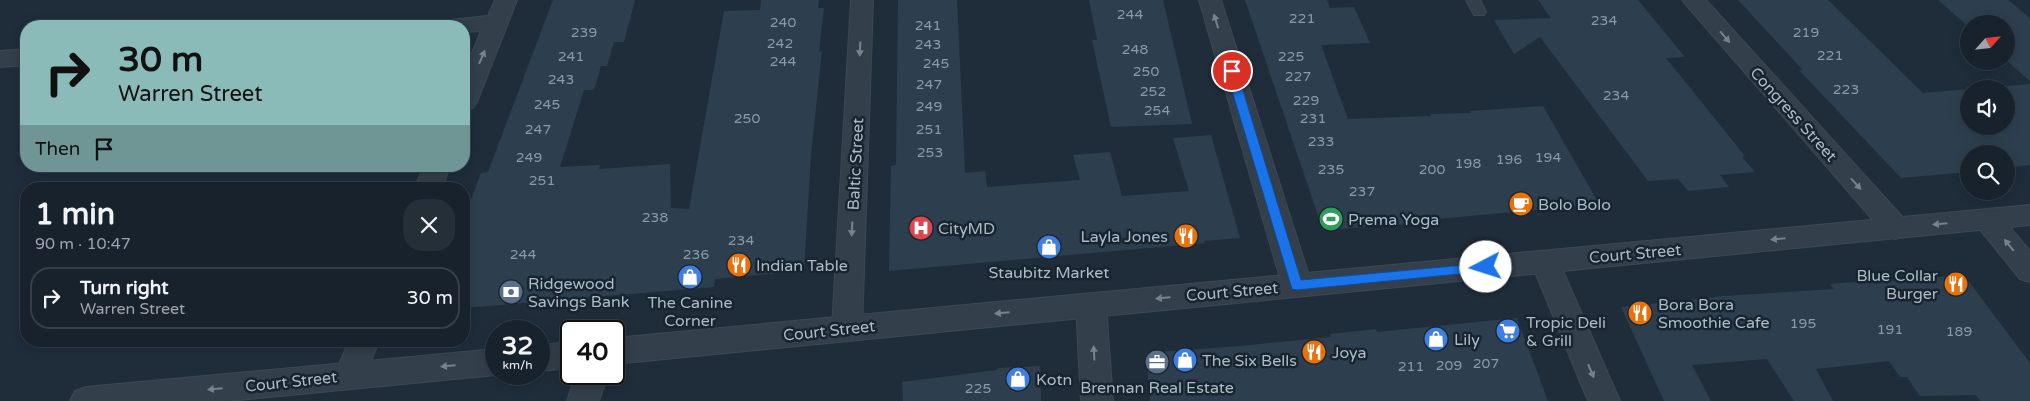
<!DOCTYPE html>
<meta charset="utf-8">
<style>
body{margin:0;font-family:"Varela Round",sans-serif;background:#242f38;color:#f1f3f6;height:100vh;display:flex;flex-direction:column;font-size:19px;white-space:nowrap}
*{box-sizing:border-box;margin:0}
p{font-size:16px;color:#9ea4a9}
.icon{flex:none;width:28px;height:28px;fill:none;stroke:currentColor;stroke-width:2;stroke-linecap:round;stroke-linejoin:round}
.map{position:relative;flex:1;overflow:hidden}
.sheet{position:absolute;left:20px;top:182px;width:450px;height:165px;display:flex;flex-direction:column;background:#17222c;border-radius:20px;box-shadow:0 2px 12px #0003,0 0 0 1px #363f48}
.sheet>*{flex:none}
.guide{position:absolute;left:20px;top:20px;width:450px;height:152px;border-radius:20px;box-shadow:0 2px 12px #0003,0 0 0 1px #363f48;background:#8bbbb9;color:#111;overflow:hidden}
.needle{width:32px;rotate:63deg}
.tools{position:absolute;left:1960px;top:15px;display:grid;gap:10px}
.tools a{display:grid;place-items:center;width:55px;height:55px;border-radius:50%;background:#17222c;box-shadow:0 2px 12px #0003,0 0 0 1px #363f48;font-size:25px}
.speed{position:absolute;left:485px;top:320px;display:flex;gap:10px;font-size:25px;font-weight:700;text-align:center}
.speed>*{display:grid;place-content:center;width:65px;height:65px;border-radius:50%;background:#17222c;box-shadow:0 2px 12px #0003,0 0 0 1px #363f48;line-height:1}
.speed small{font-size:12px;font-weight:400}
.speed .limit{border:2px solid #111;border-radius:8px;background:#fff;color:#111}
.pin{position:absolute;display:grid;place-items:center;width:42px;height:42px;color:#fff;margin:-21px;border:2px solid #fff;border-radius:50%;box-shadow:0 1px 5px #0007}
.me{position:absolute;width:55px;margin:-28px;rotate:265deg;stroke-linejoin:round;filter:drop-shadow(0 0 4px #0008)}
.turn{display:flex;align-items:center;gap:18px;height:105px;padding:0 15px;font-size:22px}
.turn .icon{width:65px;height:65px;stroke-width:2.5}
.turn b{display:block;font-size:35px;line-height:42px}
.then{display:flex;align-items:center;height:48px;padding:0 15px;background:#0003;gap:10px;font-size:19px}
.round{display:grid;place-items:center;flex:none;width:52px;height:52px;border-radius:20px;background:#242f38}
.summary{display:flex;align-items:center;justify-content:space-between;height:85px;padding:0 15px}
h1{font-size:30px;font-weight:700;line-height:38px}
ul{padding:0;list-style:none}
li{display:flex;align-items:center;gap:15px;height:62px;margin:0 10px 8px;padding:0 5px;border:2px solid #363f48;border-radius:20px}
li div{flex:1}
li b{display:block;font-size:19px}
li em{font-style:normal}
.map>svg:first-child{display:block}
</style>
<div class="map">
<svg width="2030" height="401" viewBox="0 0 2030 401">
<rect width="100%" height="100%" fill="#1f2d3b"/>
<g fill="#2d3f4f">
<polygon points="553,0 635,0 624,42 614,42 607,66 601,66 594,90 584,90 560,167 600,165 599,169 670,164 671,208 689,209 724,11 760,10 761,0 819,0 818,8 824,8 819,52 822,51 811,155 804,271 715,279 714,287 464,308 464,218 481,173 488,172"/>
<polygon points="898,0 957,0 965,173 985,171 987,187 1080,180 1073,155 1110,152 1122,196 1189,191 1173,138 1211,135 1240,238 1204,241 1205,243 889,271 891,166 896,165"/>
<polygon points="1089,0 1163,0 1192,124 1111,127 1092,40 1097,40"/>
<polygon points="1245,0 1327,0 1330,8 1354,7 1370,43 1321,45 1348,119 1431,116 1430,114 1471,113 1470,111 1543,106 1599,204 1426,220 1427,223 1323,230"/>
<polygon points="1538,0 1638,0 1685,57 1666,58 1745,156 1742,157 1755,172 1720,175 1729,187 1688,191 1678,179 1648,181 1540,37 1514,54 1494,20 1551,18"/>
<polygon points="1738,0 1828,0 1923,93 1969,89 1969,126 2006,126 2006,89 1972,89 2030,84 2030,165 2006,168 2006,154 1969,154 1969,172 1901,178 1799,70 1803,70"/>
<polygon points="1938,0 2008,0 2030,18 2030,81 2006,60 2006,24 1969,24 1969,27"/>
<polygon points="1964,275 2030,363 2030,401 1980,401 1976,395 1920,396 1907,377 1900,377 1889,361 1816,369 1833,401 1794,401 1767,359 1692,365 1711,401 1664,401 1621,307 1724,296 1834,289 1830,284 1877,280 1879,282"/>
<polygon points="1517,318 1548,401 1150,401 1146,353 1240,346 1331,337 1330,334 1376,329 1377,332"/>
<polygon points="1040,366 1041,401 903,401 902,382 997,370 998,368"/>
</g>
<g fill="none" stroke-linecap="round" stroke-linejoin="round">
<defs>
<polygon id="service" points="1466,0 1480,0 1486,12 1484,15 1474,15"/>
<g id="minor">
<polygon points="495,0 517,0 477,102 473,108 464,110 464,73 481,31 464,32 464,26 437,26 441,21 488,16"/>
<polygon points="851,0 873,0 862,328 858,337 847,340 836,337 832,328"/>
<polygon points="1199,0 1221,0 1312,285 1307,293 1297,297 1287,293 1282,285"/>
<polygon points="1682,0 1706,0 1906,221 1910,228 1906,235 1896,239 1886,235"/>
<polygon points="26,49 26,65 0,67 0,51"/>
<polygon points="424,166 450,166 442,189 414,189"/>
<polygon points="1988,210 1998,213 2030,251 2030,282 2020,279 1978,227 1974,220 1978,213"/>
<polygon points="1545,251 1555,254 1559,262 1620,401 1588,401 1531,262 1535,254"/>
<polygon points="1091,293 1102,297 1106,305 1113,401 1081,401 1076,305 1080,297"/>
<polygon points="349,341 379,341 361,385 350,389 339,385 334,376"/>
<polygon points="576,374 608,374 599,401 567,401"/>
</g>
<g id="tertiary">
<polygon points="2030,205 2030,225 614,364 614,338"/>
<polygon points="571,342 571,368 539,371 539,345"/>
<polygon points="496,349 496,374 500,374 496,375 228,401 70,401 75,391 86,387"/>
</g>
</defs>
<use href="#service" stroke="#3c4854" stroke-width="2"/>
<use href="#minor" stroke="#3c4854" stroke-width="2"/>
<use href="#tertiary" stroke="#3c4854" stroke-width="2"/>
<use href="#service" fill="#333f4b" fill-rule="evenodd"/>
<use href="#minor" fill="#333f4b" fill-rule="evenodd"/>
<use href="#tertiary" fill="#333f4b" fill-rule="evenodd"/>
</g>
<defs><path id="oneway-solid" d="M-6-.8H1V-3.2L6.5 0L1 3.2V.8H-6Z" transform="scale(1.25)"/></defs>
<g fill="#76838f">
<use href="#oneway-solid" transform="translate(1216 21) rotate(-107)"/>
<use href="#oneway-solid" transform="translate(1725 37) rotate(49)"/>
<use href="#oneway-solid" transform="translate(860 49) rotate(93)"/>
<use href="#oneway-solid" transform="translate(482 57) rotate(-67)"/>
<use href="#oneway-solid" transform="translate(1856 184) rotate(48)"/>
<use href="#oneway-solid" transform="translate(1940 224) rotate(175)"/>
<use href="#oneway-solid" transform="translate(852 229) rotate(93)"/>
<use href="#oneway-solid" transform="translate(1778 239) rotate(175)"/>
<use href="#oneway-solid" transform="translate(2009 245) rotate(-129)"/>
<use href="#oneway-solid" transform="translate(1163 298) rotate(175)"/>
<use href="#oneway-solid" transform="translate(1002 313) rotate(175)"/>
<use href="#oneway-solid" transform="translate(1094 353) rotate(-93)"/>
<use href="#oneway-solid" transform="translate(448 366) rotate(175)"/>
<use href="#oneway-solid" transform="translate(1591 371) rotate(67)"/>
<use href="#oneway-solid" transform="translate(215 389) rotate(175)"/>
</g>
<polygon fill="#1a73e8" stroke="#114b97" points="1232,68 1237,71 1301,280 1486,263 1490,264 1492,267 1490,271 1297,290 1292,289 1226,71"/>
<defs>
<symbol id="cafe-disc" viewBox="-11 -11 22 22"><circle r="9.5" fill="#e8710a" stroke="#18242f"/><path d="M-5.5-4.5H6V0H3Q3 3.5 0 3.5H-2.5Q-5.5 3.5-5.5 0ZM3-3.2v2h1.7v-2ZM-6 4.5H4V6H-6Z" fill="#fff"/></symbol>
<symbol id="stadium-disc" viewBox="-11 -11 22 22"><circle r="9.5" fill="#2e9e5b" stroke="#18242f"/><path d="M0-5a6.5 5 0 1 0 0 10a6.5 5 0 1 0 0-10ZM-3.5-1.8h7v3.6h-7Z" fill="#fff"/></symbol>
<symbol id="hospital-disc" viewBox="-11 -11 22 22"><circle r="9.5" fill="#e0444e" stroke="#18242f"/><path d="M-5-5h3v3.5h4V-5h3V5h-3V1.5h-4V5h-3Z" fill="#fff"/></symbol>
<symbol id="restaurant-disc" viewBox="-11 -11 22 22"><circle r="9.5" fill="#e8710a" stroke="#18242f"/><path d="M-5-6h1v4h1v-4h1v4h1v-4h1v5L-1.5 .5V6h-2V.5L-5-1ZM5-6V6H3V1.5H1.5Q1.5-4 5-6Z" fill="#fff"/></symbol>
<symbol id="shop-disc" viewBox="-11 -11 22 22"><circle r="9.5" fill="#3f7fe0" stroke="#18242f"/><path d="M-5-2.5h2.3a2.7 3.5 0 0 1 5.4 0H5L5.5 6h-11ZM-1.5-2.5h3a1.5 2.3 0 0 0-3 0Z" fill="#fff"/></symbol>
<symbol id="bank-disc" viewBox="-11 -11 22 22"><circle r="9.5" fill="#5c6f8a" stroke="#18242f"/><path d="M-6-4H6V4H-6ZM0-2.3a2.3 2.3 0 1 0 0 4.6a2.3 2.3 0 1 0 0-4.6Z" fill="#fff"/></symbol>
<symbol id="supermarket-disc" viewBox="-11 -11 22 22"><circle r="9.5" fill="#3f7fe0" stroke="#18242f"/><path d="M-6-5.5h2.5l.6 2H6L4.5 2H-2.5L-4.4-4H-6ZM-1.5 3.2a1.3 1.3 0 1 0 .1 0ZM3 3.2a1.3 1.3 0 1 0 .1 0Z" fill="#fff"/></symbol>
<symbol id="office-disc" viewBox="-11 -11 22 22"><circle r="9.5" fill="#5c6f8a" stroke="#18242f"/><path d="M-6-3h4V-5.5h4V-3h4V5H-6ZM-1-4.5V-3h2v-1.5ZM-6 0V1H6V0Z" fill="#fff"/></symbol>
</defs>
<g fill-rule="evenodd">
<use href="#cafe-disc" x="1507" y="190" width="28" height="28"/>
<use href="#stadium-disc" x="1317" y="205" width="28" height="28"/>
<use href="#hospital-disc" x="907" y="214" width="28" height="28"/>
<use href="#restaurant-disc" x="1172" y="222" width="28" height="28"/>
<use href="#shop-disc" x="1035" y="233" width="28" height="28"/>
<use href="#restaurant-disc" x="725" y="251" width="28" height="28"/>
<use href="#shop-disc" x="676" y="263" width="28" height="28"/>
<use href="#restaurant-disc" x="1942" y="270" width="28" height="28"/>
<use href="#bank-disc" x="497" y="278" width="28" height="28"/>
<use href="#restaurant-disc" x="1626" y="299" width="28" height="28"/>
<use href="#supermarket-disc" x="1494" y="317" width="28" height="28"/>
<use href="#shop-disc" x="1422" y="325" width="28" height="28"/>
<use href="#restaurant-disc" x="1300" y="338" width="28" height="28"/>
<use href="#shop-disc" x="1171" y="346" width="28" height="28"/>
<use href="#office-disc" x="1143" y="348" width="28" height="28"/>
<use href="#shop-disc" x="1004" y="365" width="28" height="28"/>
</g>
<g text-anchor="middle" stroke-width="5" stroke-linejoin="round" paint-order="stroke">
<g font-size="14" fill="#8c9aa8">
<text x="1130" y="19">244</text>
<text x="1302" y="23">221</text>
<text x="1604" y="25">234</text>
<text x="783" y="27">240</text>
<text x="928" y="30">241</text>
<text x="584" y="37">239</text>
<text x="1806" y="37">219</text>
<text x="780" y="48">242</text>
<text x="928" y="49">243</text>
<text x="1135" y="54">248</text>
<text x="1830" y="60">221</text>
<text x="571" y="61">241</text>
<text x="1291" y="61">225</text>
<text x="783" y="66">244</text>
<text x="936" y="68">245</text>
<text x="1146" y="76">250</text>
<text x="1298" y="81">227</text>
<text x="561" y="84">243</text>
<text x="929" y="89">247</text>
<text x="1846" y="94">223</text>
<text x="1153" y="96">252</text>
<text x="1616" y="100">234</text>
<text x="1306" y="105">229</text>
<text x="547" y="109">245</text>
<text x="929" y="111">249</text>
<text x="1157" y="115">254</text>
<text x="747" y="123">250</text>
<text x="1313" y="123">231</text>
<text x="538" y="134">247</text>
<text x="929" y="134">251</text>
<text x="1321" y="146">233</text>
<text x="930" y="157">253</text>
<text x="529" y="162">249</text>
<text x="1548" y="162">194</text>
<text x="1509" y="164">196</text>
<text x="1468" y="168">198</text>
<text x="1331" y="174">235</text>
<text x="1432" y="174">200</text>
<text x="542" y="185">251</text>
<text x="1362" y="196">237</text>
<text x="655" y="222">238</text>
<text x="741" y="245">234</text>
<text x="523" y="259">244</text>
<text x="696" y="259">236</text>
<text x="1803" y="328">195</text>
<text x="1890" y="334">191</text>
<text x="1959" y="336">189</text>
<text x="1486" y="368">207</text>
<text x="1449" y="370">209</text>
<text x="1411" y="371">211</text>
<text x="978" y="393">225</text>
</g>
<g font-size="16" fill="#adbac7" stroke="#18242f">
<text transform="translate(1794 114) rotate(48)" y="6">Congress Street</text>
<text transform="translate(855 164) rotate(-87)" y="6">Baltic Street</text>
<text transform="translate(1635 253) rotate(-5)" y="6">Court Street</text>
<text transform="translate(1232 291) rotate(-5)" y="6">Court Street</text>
<text transform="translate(829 330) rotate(-6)" y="6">Court Street</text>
<text transform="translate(291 381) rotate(-6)" y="6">Court Street</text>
</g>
<g font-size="16" fill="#adbac7" stroke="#18242f" text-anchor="start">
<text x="1538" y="210">Bolo Bolo</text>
<text x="1348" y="225">Prema Yoga</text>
<text x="938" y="234">CityMD</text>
<text x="1168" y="242" text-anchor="end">Layla Jones</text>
<text x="756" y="271">Indian Table</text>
<text x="1049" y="278" text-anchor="middle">Staubitz Market</text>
<text x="1938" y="281" text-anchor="end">Blue Collar<tspan x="1938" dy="18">Burger</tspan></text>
<text x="528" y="289">Ridgewood<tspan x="528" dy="18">Savings Bank</tspan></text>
<text x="690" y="308" text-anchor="middle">The Canine<tspan x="690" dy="18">Corner</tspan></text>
<text x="1658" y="310">Bora Bora<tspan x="1658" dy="18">Smoothie Cafe</tspan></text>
<text x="1526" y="328">Tropic Deli<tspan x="1526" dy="18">&amp; Grill</tspan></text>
<text x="1454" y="345">Lily</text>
<text x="1332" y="358">Joya</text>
<text x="1202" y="366">The Six Bells</text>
<text x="1036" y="385">Kotn</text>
<text x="1157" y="393" text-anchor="middle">Brennan Real Estate</text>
</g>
</g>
</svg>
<div class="tools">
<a><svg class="needle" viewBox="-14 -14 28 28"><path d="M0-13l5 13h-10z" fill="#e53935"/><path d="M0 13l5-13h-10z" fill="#9ea4a9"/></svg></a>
<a><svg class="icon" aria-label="sound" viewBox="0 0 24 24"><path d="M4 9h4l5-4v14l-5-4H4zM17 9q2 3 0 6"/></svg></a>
<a><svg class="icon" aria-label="search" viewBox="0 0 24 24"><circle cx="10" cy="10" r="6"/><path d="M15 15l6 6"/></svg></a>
</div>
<div class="speed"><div>32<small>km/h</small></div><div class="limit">40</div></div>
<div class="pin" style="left:1232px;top:71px;background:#d93025"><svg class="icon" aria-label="arrive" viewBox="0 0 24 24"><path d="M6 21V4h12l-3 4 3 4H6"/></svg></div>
<svg class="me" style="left:1486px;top:267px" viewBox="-20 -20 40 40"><circle r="19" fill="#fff"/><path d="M0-13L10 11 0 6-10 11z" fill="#1a73e8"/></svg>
<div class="guide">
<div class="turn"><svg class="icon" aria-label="right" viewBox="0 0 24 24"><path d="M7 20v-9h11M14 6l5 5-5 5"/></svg><div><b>30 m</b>Warren Street</div></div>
<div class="then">Then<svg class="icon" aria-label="arrive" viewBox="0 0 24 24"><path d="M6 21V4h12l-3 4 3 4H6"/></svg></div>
</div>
<section class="sheet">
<div class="summary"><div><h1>1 min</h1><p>90 m · 10:47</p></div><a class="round"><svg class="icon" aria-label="close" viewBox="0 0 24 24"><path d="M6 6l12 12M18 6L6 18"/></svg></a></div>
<ul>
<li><svg class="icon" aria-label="right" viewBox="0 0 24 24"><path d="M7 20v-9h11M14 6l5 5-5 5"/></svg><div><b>Turn right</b><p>Warren Street</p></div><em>30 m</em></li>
</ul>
</section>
</div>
